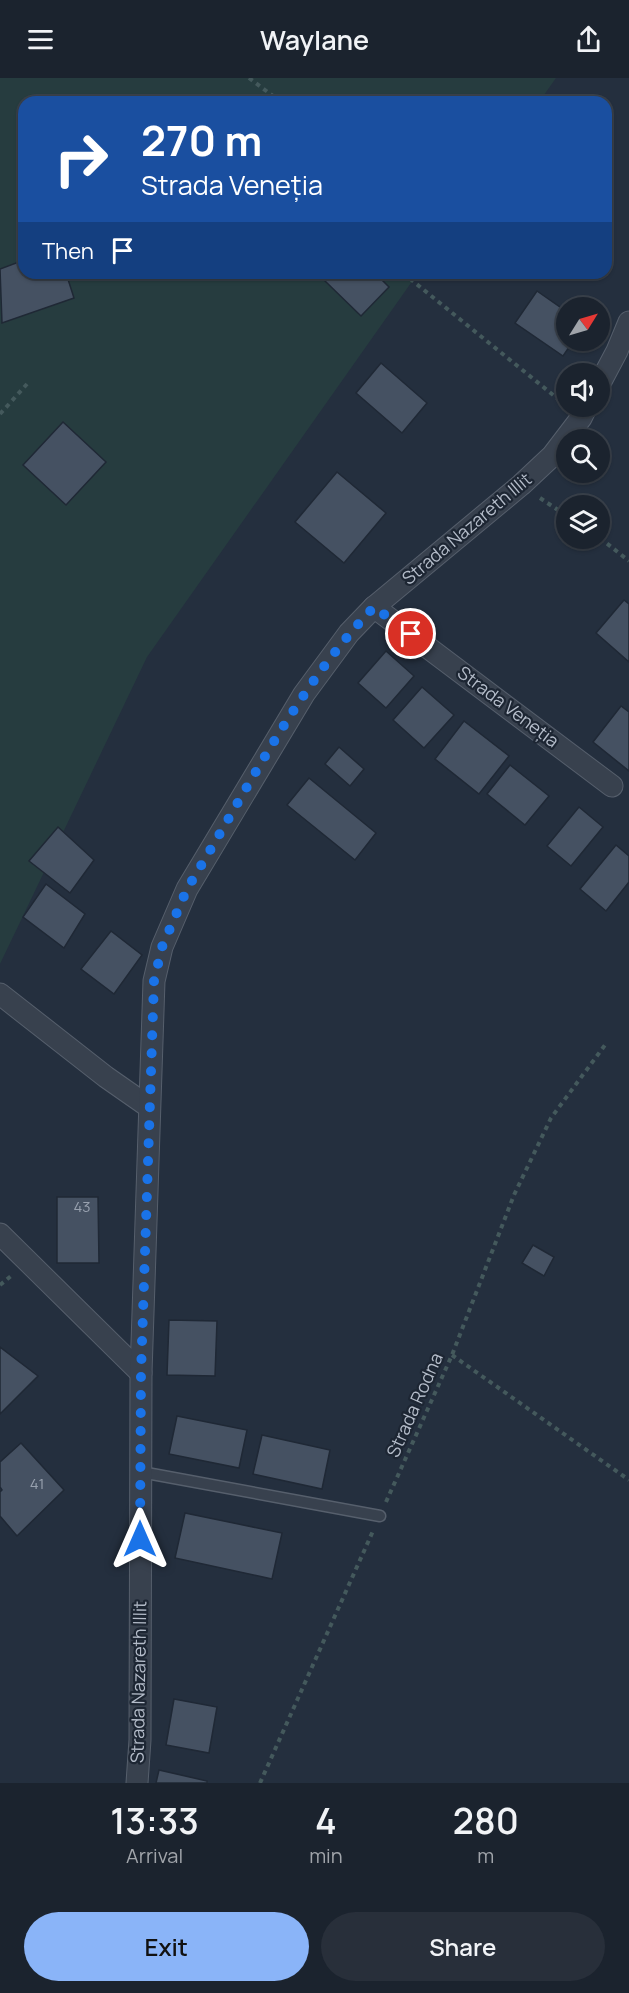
<!DOCTYPE html>
<meta charset="utf-8">
<style>
body{margin:0;font-family:Manrope,sans-serif;background:#282f3a;color:#f1f3f6;height:100vh;display:flex;flex-direction:column;font-size:22px;white-space:nowrap}
*{box-sizing:border-box;margin:0}
p{font-size:20px;color:#a0a4aa}
.icon{flex:none;width:33px;height:33px;fill:none;stroke:currentColor;stroke-width:2;stroke-linecap:round;stroke-linejoin:round}
.map{position:relative;height:1705px;overflow:hidden}
.drawer{display:flex;flex-direction:column;background:#1b232e;flex:1}
.drawer>*{flex:none}
.banner{position:absolute;left:18px;top:18px;width:594px;height:183px;border-radius:18px;box-shadow:0 2px 4px #0004,0 0 0 2px #39404a;background:#1a4fa0;color:#fff;overflow:hidden}
.needle{width:39px;rotate:53deg}
.buttons{position:absolute;left:556px;top:219px;display:grid;gap:12px}
.buttons a{display:grid;place-items:center;width:54px;height:54px;border-radius:50%;background:#1b232e;box-shadow:0 2px 4px #0004,0 0 0 2px #39404a;font-size:30px}
.pin{position:absolute;display:grid;place-items:center;width:51px;height:51px;color:#fff;margin:-26px;border:3px solid #fff;border-radius:50%;box-shadow:0 2px 6px #0007}
.me{position:absolute;width:66px;margin:-33px;rotate:0deg;stroke-linejoin:round;filter:drop-shadow(0 0 4px #0008)}
.turn{display:flex;align-items:center;gap:21px;height:126px;padding:0 24px;font-size:27px}
.turn .icon{width:78px;height:78px;stroke-width:2.5}
.turn b{display:block;font-size:42px;line-height:51px}
.then{display:flex;align-items:center;height:57px;padding:0 24px;background:#0003;gap:12px;font-size:22px}
.eta{display:flex;justify-content:space-evenly;align-items:center;height:102px;text-align:center}
.eta b{font-size:36px;font-weight:600;line-height:42px}
.cta{display:flex;gap:12px;margin-top:auto;padding:12px 24px}
.cta a{flex:1;height:69px;border-radius:36px;background:#8ab4f8;color:#111;font-size:24px;font-weight:600;line-height:69px;text-align:center}
.cta a+a{background:#282f3a;color:#f1f3f6}
header{display:flex;justify-content:space-between;align-items:center;height:78px;padding:0 24px;background:#1b232e;font-size:27px;font-weight:600}
.map>svg:first-child{display:block}
</style>
<header><svg class="icon" aria-label="menu" viewBox="0 0 24 24"><path d="M4 6h16M4 12h16M4 18h16"/></svg>Waylane<svg class="icon" aria-label="share" viewBox="0 0 24 24"><path d="M12 15V3M7 8l5-5 5 5M5 13v7h14v-7"/></svg></header>
<div class="map">
<svg width="629" height="1705" viewBox="0 0 629 1705">
<rect width="100%" height="100%" fill="#242f3e"/>
<polygon fill="#263c3f" points="0,0 556,0 539,24 24,24 24,195 418,195 147,579 0,886"/>
<g fill="#455162" stroke="#1f2835" stroke-width="1.5">
<polygon points="24,182 24,195 66,195 74,220 2,245 0,191"/>
<polygon points="330,195 375,195 389,209 361,238 324,202"/>
<polygon points="537,213 567,234 567,262 574,262 563,278 515,245"/>
<polygon points="381,285 427,325 402,355 356,315"/>
<polygon points="63,344 106,384 66,427 23,387"/>
<polygon points="337,394 386,435 344,485 295,444"/>
<polygon points="624,522 629,526 629,584 596,555"/>
<polygon points="386,573 414,598 386,630 358,605"/>
<polygon points="422,609 454,637 424,670 393,642"/>
<polygon points="621,628 629,634 629,693 593,664"/>
<polygon points="464,643 509,678 479,716 435,681"/>
<polygon points="339,669 364,691 350,708 325,686"/>
<polygon points="510,687 549,718 525,747 487,716"/>
<polygon points="309,700 376,755 355,782 287,727"/>
<polygon points="579,729 603,749 571,788 547,768"/>
<polygon points="58,749 94,782 70,815 29,783"/>
<polygon points="616,767 629,778 629,804 606,833 580,811"/>
<polygon points="46,806 85,836 64,870 23,839"/>
<polygon points="111,853 142,877 114,916 81,891"/>
<polygon points="57,1119 98,1119 99,1185 57,1185"/>
<polygon points="533,1167 554,1179 544,1198 522,1185"/>
<polygon points="169,1242 217,1243 215,1298 167,1297"/>
<polygon points="0,1269 38,1298 0,1336"/>
<polygon points="177,1338 247,1352 239,1390 169,1376"/>
<polygon points="262,1357 330,1372 322,1411 253,1396"/>
<polygon points="21,1365 64,1412 17,1458 0,1438 0,1414 2,1412 0,1409 0,1384"/>
<polygon points="185,1435 282,1455 272,1501 175,1480"/>
<polygon points="174,1621 217,1629 209,1675 166,1667"/>
<polygon points="159,1692 207,1703 207,1705 156,1705"/>
</g>
<g fill="none" stroke-linecap="round" stroke-linejoin="round">
<defs>
<polyline id="lane" points="141,1394 380,1438"/>
<g id="street">
<polyline points="600,305 617,273 629,244"/>
<polyline points="374,529 612,708"/>
<polyline points="0,916 106,999 149,1029"/>
<polyline points="0,1156 141,1295"/>
<polyline points="137,1705 140,1662 141,1295 154,903 162,869 187,811 304,616 349,555 374,529 521,407 552,378 581,340 587,328"/>
</g>
</defs>
<use href="#lane" stroke="#565f6c" stroke-width="13"/>
<use href="#street" stroke="#565f6c" stroke-width="23"/>
<g stroke="#44595c" stroke-width="4" stroke-dasharray="4.5 4.5" stroke-linecap="butt">
<polyline points="249,0 281,24"/>
<polyline points="403,195 563,325"/>
<polyline points="0,336 27,306"/>
<polyline points="540,420 567,438"/>
<polyline points="600,460 629,483"/>
<polyline points="0,1207 11,1198"/>
<polyline points="452,1277 629,1402"/>
<polyline points="386,1424 452,1277 514,1117 551,1040 605,967"/>
<polyline points="260,1705 373,1453"/>
</g>
<use href="#lane" stroke="#38414e" stroke-width="10"/>
<use href="#street" stroke="#38414e" stroke-width="21"/>
</g>
<g fill="none" stroke-linecap="round" stroke-linejoin="round">
<path stroke="#1a73e8" stroke-width="10" stroke-dasharray="0 18" d="M 140,1461 L 141,1295 L 154,903 L 162,869 L 187,811 L 199,791 C 253,701 301,605 374,529 L 411,556"/>
</g>
<g text-anchor="middle" stroke-width="4.5" stroke-linejoin="round" paint-order="stroke">
<g font-size="15" fill="#98a1af">
<text x="82" y="1134">43</text>
<text x="37" y="1411">41</text>
</g>
<g font-size="18" fill="#b4bcc9" stroke="#1d2633">
<text transform="translate(467 451) rotate(-40)" y="6">Strada Nazareth Illit</text>
<text transform="translate(508 629) rotate(37)" y="6">Strada Veneția</text>
<text transform="translate(415 1327) rotate(-66)" y="6">Strada Rodna</text>
<text transform="translate(139 1604) rotate(-89)" y="6">Strada Nazareth Illit</text>
</g>
</g>
</svg>
<div class="buttons">
<a><svg class="needle" viewBox="-14 -14 28 28"><path d="M0-13l5 13h-10z" fill="#e53935"/><path d="M0 13l5-13h-10z" fill="#a0a4aa"/></svg></a>
<a><svg class="icon" aria-label="sound" viewBox="0 0 24 24"><path d="M4 9h4l5-4v14l-5-4H4zM17 9q2 3 0 6"/></svg></a>
<a><svg class="icon" aria-label="search" viewBox="0 0 24 24"><circle cx="10" cy="10" r="6"/><path d="M15 15l6 6"/></svg></a>
<a><svg class="icon" aria-label="layers" viewBox="0 0 24 24"><path d="M12 4l9 5-9 5-9-5zM3 14l9 5 9-5"/></svg></a>
</div>
<div class="pin" style="left:411px;top:556px;background:#d93025"><svg class="icon" aria-label="arrive" viewBox="0 0 24 24"><path d="M6 21V4h12l-3 4 3 4H6"/></svg></div>
<svg class="me" style="left:140px;top:1461px" viewBox="-20 -20 40 40"><path d="M0-17L14 15 0 8-14 15z" fill="#1a73e8" stroke="#fff" stroke-width="4"/></svg>
<div class="banner">
<div class="turn"><svg class="icon" aria-label="right" viewBox="0 0 24 24"><path d="M7 20v-9h11M14 6l5 5-5 5"/></svg><div><b>270 m</b>Strada Veneția</div></div>
<div class="then">Then<svg class="icon" aria-label="arrive" viewBox="0 0 24 24"><path d="M6 21V4h12l-3 4 3 4H6"/></svg></div>
</div>
</div>
<section class="drawer">
<div class="eta">
<div><b>13:33</b><p>Arrival</p></div>
<div><b>4</b><p>min</p></div>
<div><b>280</b><p>m</p></div>
</div>
<div class="cta"><a>Exit</a><a>Share</a></div>
</section>
